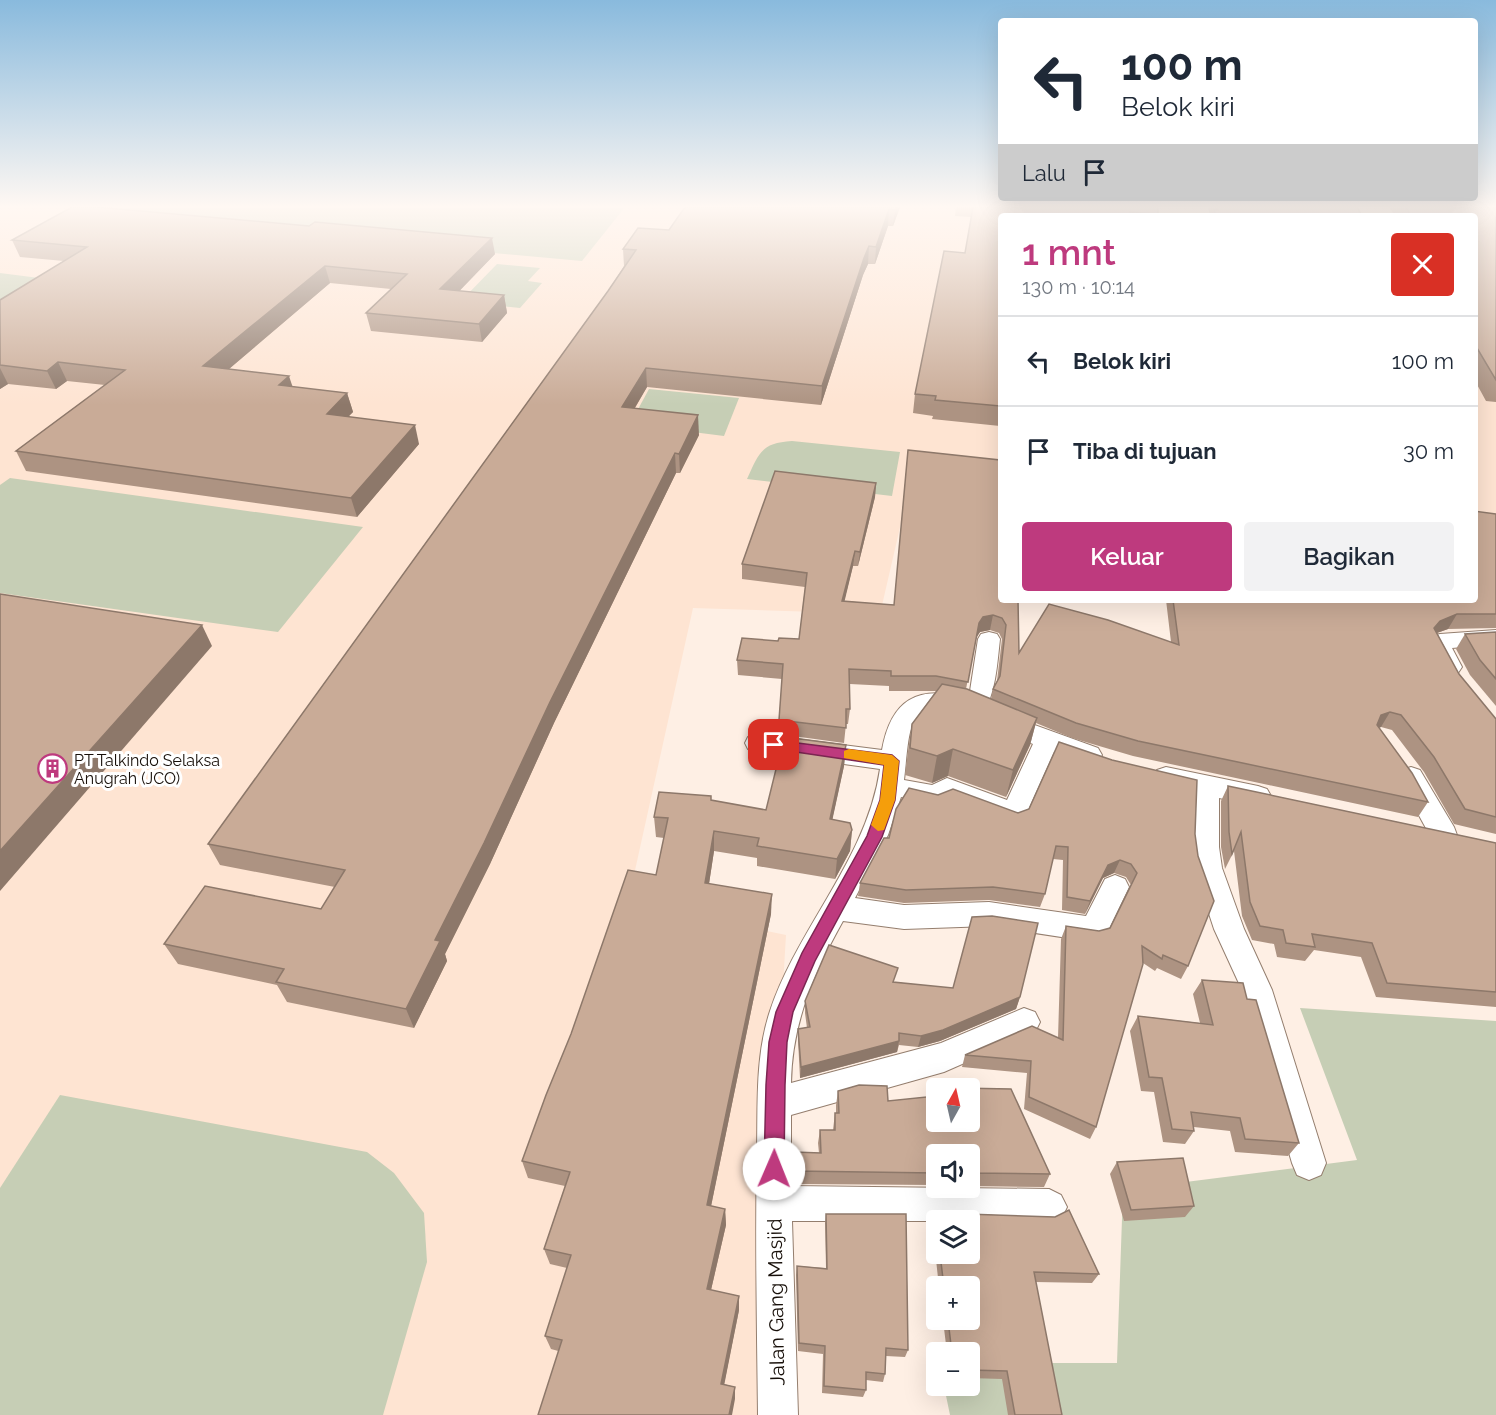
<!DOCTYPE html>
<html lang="id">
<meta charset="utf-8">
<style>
body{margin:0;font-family:Raleway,sans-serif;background:#f2f2f3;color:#1f2937;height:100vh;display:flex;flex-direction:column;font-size:22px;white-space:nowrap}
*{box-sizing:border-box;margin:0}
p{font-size:20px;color:#747a83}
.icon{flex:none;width:33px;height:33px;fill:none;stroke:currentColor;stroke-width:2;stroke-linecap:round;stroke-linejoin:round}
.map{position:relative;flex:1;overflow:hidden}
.panel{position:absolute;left:998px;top:213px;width:480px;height:390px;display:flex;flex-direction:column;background:#fff;border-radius:6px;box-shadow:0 6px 24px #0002}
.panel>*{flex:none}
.banner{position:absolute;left:998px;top:18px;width:480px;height:183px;border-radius:6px;box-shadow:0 6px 24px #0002;background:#fff;color:#1f2937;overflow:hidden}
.needle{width:39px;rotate:8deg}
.buttons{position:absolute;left:926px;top:1078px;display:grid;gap:12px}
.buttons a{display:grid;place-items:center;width:54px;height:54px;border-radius:6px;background:#fff;box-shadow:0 6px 24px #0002;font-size:30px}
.pin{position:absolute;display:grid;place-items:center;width:51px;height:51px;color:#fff;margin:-26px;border-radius:12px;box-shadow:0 3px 9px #0006}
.me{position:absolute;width:66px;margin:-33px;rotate:1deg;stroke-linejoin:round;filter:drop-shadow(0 0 4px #0008)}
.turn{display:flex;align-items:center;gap:21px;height:126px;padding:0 24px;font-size:27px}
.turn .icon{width:78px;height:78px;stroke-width:2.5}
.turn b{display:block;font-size:42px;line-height:51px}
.then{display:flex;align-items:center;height:57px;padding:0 24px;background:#0003;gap:12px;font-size:22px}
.round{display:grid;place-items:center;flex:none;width:63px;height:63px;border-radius:6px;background:#f2f2f3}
.overview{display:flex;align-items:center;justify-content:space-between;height:102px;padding:0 24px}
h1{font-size:36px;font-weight:600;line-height:45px;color:#be3a7e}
.button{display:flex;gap:12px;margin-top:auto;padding:12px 24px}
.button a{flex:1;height:69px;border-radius:6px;background:#be3a7e;color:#fff;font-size:24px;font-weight:600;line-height:69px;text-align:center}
.button a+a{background:#f2f2f3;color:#1f2937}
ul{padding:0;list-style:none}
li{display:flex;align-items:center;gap:18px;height:90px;padding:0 24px;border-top:2px solid #e0e1e3}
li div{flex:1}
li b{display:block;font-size:22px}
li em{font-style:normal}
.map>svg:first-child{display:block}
</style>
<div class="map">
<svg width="1496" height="1415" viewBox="0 0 1496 1415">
<rect width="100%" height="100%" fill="#feefe4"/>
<polygon fill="#fee4d2" points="0,207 1496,207 1496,597 1475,594 1474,216 1000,216 1000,535 901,523 880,614 693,608 628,902 786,935 764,1307 766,1415 0,1415"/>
<g fill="#c6ceb5">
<polygon points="75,207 625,207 582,261 61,214"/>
<polygon points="497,264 540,268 528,281 542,283 520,308 460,302"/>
<polygon points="0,273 39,278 0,301"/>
<polygon points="649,389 739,398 724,436 630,424"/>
<path d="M 792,441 L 900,452 L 892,496 L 747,479 C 759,453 761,443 792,441 Z"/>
<polygon points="10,478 363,527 278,632 0,593 0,485"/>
<polygon points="1300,1008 1496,1021 1496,1415 950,1415 944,1386 969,1386 969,1363 1117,1363 1123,1190 1357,1160"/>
<polygon points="60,1095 367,1152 394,1173 424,1213 427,1262 383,1415 0,1415 0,1188"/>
</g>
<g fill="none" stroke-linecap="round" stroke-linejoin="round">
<defs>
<g id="minor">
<polygon points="1496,630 1496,644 1452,648 1462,667 1458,673 1450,675 1442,673 1427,643 1432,636 1440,634"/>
<path d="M 989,632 L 997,634 L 1000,639 C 997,666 996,692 982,716 L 973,719 C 905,699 911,720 904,780 L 932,785 L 947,778 L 1007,800 L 1033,744 L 995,729 L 992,723 L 995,717 L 1004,714 L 1098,748 L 1102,755 L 1098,762 L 1089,764 L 1054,752 L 1023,821 L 1014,824 L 950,800 L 936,806 L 901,797 L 888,835 L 855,898 L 904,905 L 989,902 L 1086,916 L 1105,879 L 1115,875 L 1125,879 L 1129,887 L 1104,939 L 1094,942 L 989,926 L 904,929 L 843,921 C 814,973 792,1022 791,1083 L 941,1043 L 1024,1008 L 1035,1012 L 1040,1022 L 1035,1032 L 944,1072 L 791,1115 L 791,1186 L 1049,1189 L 1061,1195 L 1067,1207 L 1061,1219 L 1049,1225 L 969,1223 L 969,1221 L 792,1221 L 798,1415 L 758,1415 C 757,1327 755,1239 757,1151 C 758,1105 755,1056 770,1011 C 798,927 867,859 880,769 L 757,752 L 748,749 L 745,743 L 748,737 L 757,734 L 882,750 C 891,700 917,684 967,698 L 970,691 L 978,639 L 981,634 Z"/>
<polygon points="1166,767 1258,786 1267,789 1271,796 1267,803 1258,806 1219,798 1219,847 1222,868 1244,929 1272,990 1326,1163 1321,1175 1309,1180 1297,1175 1292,1163 1242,990 1214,929 1194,868 1191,847 1193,792 1157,784 1153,777 1157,770"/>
<polygon points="1411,767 1420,770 1454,827 1457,835 1454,843 1444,846 1434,843 1398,777 1402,770"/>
</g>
</defs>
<use href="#minor" stroke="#947e6e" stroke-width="2"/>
<use href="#minor" fill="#fff" fill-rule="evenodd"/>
</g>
<g fill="#ad9382" fill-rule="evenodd">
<polygon points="685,207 900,207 893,226 888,226 875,264 868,264 863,275 821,405 647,387 635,408 699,435 680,473 676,473 554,723 490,864 445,954 447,961 414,1028 287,1002 277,985 178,964 164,944 321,909 335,887 220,865 208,844 608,291 624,266 623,249 669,230"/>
<polygon points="956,207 1158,207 1158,216 1000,216 1000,426 932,419 933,416 913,413 915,394 965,253 971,217 955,216"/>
<polygon points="1208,207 1357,207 1362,216 1210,216"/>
<polygon points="1389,207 1496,207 1496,402 1486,401 1474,379 1474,216 1395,216"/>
<polygon points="12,240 495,254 459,291 504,295 507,313 482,342 371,331 366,313 391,289 330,283 229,369 292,387 347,393 353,412 348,416 419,444 357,517 26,471 16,451 105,385 67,381 56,389 8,384 0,389 0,300 64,261 20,257"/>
<path d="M 908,450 L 1000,460 L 1019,653 L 1171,642 L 1166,600 L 1474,600 L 1496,514 L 1496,628 L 1448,629 L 1437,633 L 1459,674 L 1496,719 L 1496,834 L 1454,824 L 1424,772 L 1392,730 L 1381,727 L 1379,728 L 1428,802 L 1418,817 L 1133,756 L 1072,738 L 1036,723 L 1030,745 L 1006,797 L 948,776 L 932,783 L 905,775 L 908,751 L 912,724 L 936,691 L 889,691 L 889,686 L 850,684 L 850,709 L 848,724 L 846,724 L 844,743 L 778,734 L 782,679 L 738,675 L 737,660 L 778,641 L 799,639 L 805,587 L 742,579 L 742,564 L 876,483 L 875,497 L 858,566 L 853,566 L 844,601 L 894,605 ZM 990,630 L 999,633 L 1002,639 L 997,681 L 993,689 L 991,699 L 966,689 L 976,638 L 980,632 Z"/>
<polygon points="1496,632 1496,706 1470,675 1456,649 1465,634"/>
<polygon points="846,745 844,766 832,820 852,830 850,851 835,879 757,866 757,858 714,851 709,884 771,914 711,1206 725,1209 726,1225 711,1290 739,1296 739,1310 724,1384 735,1387 735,1399 551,1349 545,1336 567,1268 550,1264 544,1249 565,1186 528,1178 522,1161 656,875 664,838 656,837 654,817 711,800 766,810 786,766"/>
<polygon points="1112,760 1188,966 1181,979 1157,968 1155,971 1143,963 1096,1127 1090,1139 1024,1109 1027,1073 962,1067 965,1055 1058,1038 1061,939 1066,926 1099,931 1110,928 1131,885 1126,877 1114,873 1103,878 1085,914 1062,910 1063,860 1053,859 1045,894 1040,907 989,900 904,903 858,896 860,883 889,838 938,795 1018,813 1029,809"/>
<polygon points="1228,786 1496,843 1496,1007 1376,997 1361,957 1314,950 1305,961 1277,957 1274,944 1252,940 1242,916 1234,851 1225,869 1221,847 1221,801"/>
<polygon points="1202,980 1247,999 1299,1143 1288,1156 1235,1152 1230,1131 1194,1127 1194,1131 1185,1144 1163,1142 1154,1092 1141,1091 1130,1031 1138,1016 1200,1023 1193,994"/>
<polygon points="895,982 1020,997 1016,1009 940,1041 918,1047 899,1045 897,1052 800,1078 798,1040 798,1029 807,1028 805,1013 805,1001"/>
<polygon points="859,1085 887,1086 888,1101 936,1096 936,1122 969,1122 969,1089 959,1089 959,1088 1011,1089 1050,1174 1044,1187 969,1186 969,1155 936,1155 936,1185 793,1184 794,1152 819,1153 818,1143 820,1130 833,1130 835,1113 836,1113 836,1105 838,1091"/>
<polygon points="1117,1162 1194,1206 1185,1217 1124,1221 1110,1174"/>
<path d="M 1069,1210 L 1099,1274 L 1092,1283 L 1035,1282 L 1062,1415 L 1008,1415 L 1002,1379 L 969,1378 L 969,1353 L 947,1353 L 943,1320 L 969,1320 L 969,1287 L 939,1287 L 932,1223 L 936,1213 L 1055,1217 ZM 936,1221 L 969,1221 L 969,1254 L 936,1254 Z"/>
<polygon points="826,1214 908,1350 905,1357 886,1356 885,1374 883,1382 866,1380 866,1390 863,1397 822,1393 823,1354 798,1351 796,1275 797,1266 826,1268 825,1223"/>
</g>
<g fill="#8d786a">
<polygon points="896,207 900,207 893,226 895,210"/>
<polygon points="889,209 888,226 875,264 876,247"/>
<polygon points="492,238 495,254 444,307 440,289"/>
<polygon points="869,246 868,264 863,275 821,405 822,386 864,258"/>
<polygon points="325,266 330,283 210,385 203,366"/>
<polygon points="504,295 507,313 482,342 479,324"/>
<polygon points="58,362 67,381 56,389 47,371"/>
<polygon points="0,368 8,384 0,389"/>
<polygon points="646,368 647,387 624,426 622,407"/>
<polygon points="289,376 295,394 279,385"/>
<polygon points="347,393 353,412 333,433 327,414"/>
<polygon points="698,415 699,435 680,473 679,454"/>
<polygon points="415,425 419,444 357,517 351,498"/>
<polygon points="675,453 676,473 554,723 490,864 445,954 447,961 414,1028 406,1009 435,940 550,702"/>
<polygon points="876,483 875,497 858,566 860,552"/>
<polygon points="855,551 853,566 841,616 842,601"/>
<polygon points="1457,614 1448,629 1431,635 1434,628 1440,621"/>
<polygon points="993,615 990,630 980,632 976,638 979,623 983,617"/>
<polygon points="202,625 212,646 0,891 0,851"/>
<polygon points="1390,712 1381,727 1372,730 1381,715"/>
<polygon points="1037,718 1030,745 1006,797 1013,770"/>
<polygon points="846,745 844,766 828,840 830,819"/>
<polygon points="953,749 948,776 932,783 937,756"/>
<polygon points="852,830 850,851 835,879 837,859"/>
<polygon points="714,831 714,851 706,903 705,883"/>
<polygon points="1120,860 1114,873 1103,878 1085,914 1090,901 1108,865"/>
<polygon points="772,894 771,914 708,1221 707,1205"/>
<polygon points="1020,997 1016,1009 940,1041 918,1047 921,1036"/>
<polygon points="899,1041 897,1052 800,1078 801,1067"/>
<polygon points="725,1209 726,1225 708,1303 707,1289"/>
<polygon points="739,1296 739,1310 722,1396 721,1384"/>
<polygon points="735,1387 735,1399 732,1415 729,1415"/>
</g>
<g fill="#c9ab97" stroke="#8d786a" stroke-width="1.5">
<polygon points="72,207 96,207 309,226 315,222 492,238 440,289 504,295 479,324 366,313 407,274 325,266 203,366 289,376 279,385 347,393 327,414 415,425 351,498 16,451 125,370 58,362 47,371 0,365 0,300 87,247 12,240"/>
<polygon points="685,207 896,207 895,210 889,209 876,247 869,246 864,258 822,386 646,368 622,407 698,415 679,454 675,453 550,702 484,843 435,940 440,941 406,1009 276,982 284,969 164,944 205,886 321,909 345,870 208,844 608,291 636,250 623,249 638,228 669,230"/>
<polygon points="973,207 1158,207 1158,214 1130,212 1131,216 1000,216 1000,406 935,400 936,396 915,394 944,251 965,253"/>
<polygon points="1217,207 1357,207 1362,216 1216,216 1214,210 1218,210"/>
<polygon points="1406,207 1496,207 1496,380 1474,343 1474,216 1411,216"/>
<polygon points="908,450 1000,460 1000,600 1018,600 1019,653 1049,604 1108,620 1179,645 1173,600 1474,600 1474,511 1496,514 1496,614 1457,614 1440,621 1434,628 1459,674 1496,719 1496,817 1465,809 1434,757 1401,715 1390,712 1381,715 1377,725 1412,773 1428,802 1138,741 1076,723 993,689 1000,676 1006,625 1002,618 993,615 983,617 979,623 968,682 936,676 891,676 891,671 849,669 850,709 846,709 846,728 779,720 783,664 737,660 742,638 778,641 779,638 799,639 807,573 742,564 775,471 876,483 860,552 855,551 842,601 894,605"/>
<polygon points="0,594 202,625 0,851"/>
<polygon points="1496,632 1496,679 1480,660 1465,634"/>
<polygon points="942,684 967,689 1037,718 1013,770 953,749 937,756 910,748 912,724"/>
<polygon points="792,738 846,745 830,819 850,823 852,830 837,859 757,846 759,838 714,831 705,883 772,894 707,1205 725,1209 707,1289 739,1296 721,1384 735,1387 729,1415 538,1415 562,1340 545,1336 571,1255 544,1249 570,1172 522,1161 546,1095 571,1034 628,870 656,875 668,818 654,817 659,792 711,796 711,800 766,810 777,765 786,766"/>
<polygon points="1059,742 1112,760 1197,780 1195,834 1198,856 1214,901 1188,966 1163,955 1162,959 1142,946 1143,964 1096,1127 1029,1097 1031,1061 965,1055 1032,1026 1063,1040 1066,926 1099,931 1110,928 1137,873 1131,864 1120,860 1108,865 1090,901 1067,897 1068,847 1056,846 1045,894 993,887 906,890 860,883 884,838 889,838 896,809 909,788 938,795 953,789 1018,813 1029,809"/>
<polygon points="1228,786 1496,843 1496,992 1387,983 1372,943 1312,934 1315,947 1286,943 1283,930 1260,926 1250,902 1241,832 1232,854 1229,832"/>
<polygon points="992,916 1038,923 1020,997 943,1030 921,1036 899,1033 899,1041 801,1067 798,1029 810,1027 805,1001 829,945 898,968 893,982 953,988 972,917"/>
<polygon points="1202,980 1243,983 1247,999 1256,1000 1299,1143 1245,1139 1240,1118 1191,1112 1194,1131 1172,1129 1162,1078 1149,1077 1138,1016 1213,1025"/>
<polygon points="859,1085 887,1086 888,1101 936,1096 936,1122 969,1122 969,1089 960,1089 959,1088 1011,1089 1050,1174 969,1173 969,1155 936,1155 936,1173 794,1171 794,1152 821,1153 820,1130 835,1130 835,1113 839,1113 838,1091"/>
<polygon points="1183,1158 1194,1206 1131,1210 1117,1162"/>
<polygon points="1069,1210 1099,1274 1034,1272 1062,1415 1015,1415 1007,1371 969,1370 969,1353 952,1353 948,1320 969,1320 969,1287 944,1287 940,1254 969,1254 969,1221 936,1221 936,1213 1055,1217"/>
<polygon points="826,1214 906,1214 908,1350 886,1348 885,1374 866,1372 866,1390 824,1386 825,1346 799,1343 797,1266 827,1269"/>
</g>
<linearGradient id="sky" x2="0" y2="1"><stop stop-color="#89badd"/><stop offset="0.51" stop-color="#fff8f3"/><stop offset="1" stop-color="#fff8f3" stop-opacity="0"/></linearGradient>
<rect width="1496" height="405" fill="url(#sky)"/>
<polygon fill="#be3a7e" stroke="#7c2652" stroke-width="1.5" points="774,740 892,755 899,761 895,800 882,837 815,961 793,1012 787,1042 785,1085 784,1169 781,1176 774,1179 767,1176 764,1169 766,1085 769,1042 776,1012 802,953 867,836 880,800 884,765 769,748 767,745"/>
<polygon fill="#f59e0b" points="849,749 892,755 899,761 895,800 884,830 878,831 871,825 880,800 884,765 844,758 844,751"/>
<defs>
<symbol id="building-ring" viewBox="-11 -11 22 22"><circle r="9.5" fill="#fff" stroke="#be3a7e" stroke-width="1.5"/><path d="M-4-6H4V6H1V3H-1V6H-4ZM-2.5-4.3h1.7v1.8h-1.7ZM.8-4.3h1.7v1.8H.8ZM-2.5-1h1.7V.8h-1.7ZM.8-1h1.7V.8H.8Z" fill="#be3a7e"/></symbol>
</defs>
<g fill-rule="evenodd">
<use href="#building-ring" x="36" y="752" width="33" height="33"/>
</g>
<g text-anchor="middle" stroke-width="6" stroke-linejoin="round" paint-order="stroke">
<g font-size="16" fill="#170f09" stroke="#fff" text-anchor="start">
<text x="74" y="766">PT Talkindo Selaksa<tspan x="74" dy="18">Anugrah (JCO)</tspan></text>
</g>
<g font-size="20" fill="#170f09" stroke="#fff">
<text transform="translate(776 1302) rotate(-91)" y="7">Jalan Gang Masjid</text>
</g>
</g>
</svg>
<div class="buttons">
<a><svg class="needle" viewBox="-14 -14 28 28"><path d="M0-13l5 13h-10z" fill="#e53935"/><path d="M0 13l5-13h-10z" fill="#747a83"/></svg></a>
<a><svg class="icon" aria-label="sound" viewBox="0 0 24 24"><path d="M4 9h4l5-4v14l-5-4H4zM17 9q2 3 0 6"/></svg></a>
<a><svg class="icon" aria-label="layers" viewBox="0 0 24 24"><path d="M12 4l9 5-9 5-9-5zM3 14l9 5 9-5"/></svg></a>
<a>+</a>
<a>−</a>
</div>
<div class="pin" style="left:774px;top:745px;background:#d93025"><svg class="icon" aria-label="arrive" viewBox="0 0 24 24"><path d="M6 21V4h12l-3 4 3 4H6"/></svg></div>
<svg class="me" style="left:774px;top:1169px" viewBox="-20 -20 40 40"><circle r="19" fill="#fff"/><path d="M0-13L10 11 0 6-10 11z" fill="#be3a7e"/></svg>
<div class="banner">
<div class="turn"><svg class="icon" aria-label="left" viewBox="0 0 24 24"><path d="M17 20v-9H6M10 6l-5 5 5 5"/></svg><div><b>100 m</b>Belok kiri</div></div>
<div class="then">Lalu<svg class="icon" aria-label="arrive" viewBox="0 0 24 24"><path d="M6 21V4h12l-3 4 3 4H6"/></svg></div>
</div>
<section class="panel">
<div class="overview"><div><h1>1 mnt</h1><p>130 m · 10:14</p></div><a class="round" style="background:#d93025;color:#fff"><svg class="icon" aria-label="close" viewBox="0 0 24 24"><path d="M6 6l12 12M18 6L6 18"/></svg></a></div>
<ul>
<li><svg class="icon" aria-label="left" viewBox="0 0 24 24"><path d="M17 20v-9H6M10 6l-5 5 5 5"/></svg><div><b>Belok kiri</b></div><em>100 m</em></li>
<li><svg class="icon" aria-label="arrive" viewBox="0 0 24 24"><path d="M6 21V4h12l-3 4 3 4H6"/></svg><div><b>Tiba di tujuan</b></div><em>30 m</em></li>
</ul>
<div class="button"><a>Keluar</a><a>Bagikan</a></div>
</section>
</div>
